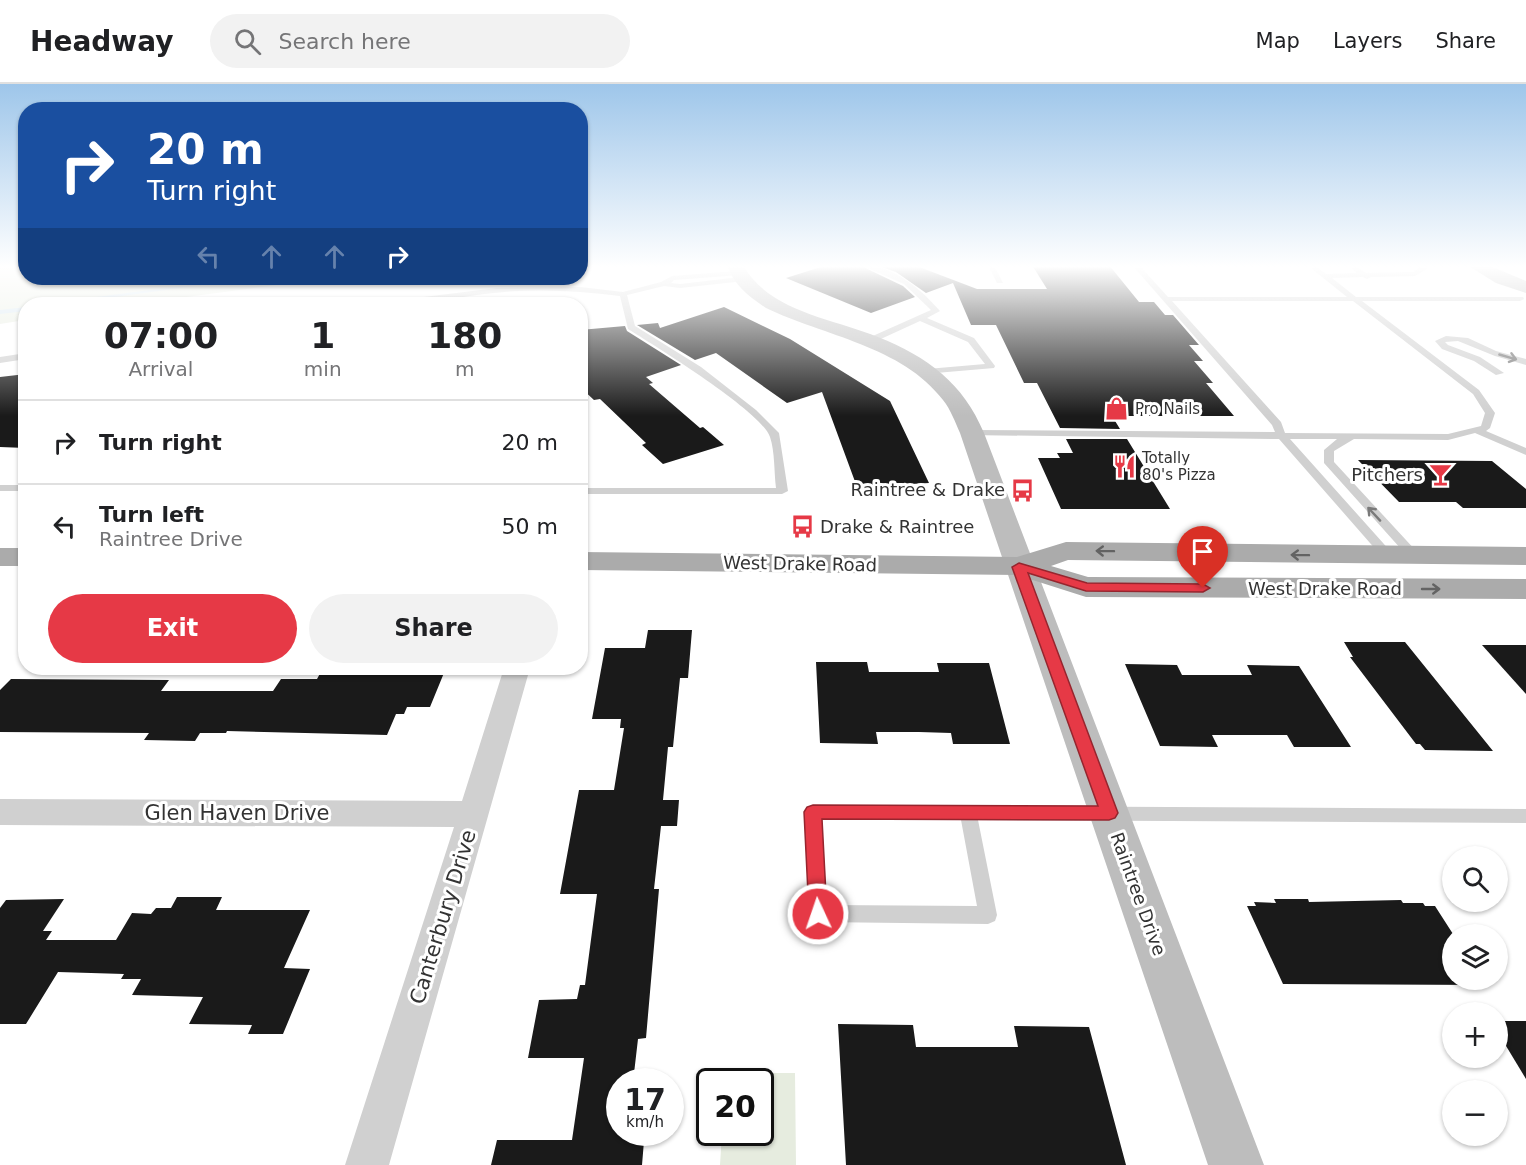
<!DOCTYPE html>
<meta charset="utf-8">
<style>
body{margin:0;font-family:"DejaVu Sans",sans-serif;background:#f2f2f2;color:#202124;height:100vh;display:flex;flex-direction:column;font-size:22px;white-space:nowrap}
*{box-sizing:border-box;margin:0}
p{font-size:20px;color:#757577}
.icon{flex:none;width:33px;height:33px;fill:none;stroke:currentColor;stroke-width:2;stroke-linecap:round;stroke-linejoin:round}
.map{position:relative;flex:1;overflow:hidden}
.drawer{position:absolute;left:18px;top:213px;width:570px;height:378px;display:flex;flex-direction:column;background:#fff;border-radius:24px;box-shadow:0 2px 4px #0004}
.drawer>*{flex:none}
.guide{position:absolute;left:18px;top:18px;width:570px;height:183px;border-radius:24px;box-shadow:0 2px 4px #0004;background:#1a4fa0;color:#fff;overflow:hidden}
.fabs{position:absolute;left:1442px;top:762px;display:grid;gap:12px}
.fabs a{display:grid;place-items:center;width:66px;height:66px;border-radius:50%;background:#fff;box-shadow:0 2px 4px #0004;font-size:30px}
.speed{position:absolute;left:606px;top:984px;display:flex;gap:12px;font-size:30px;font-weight:700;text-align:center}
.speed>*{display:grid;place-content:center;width:78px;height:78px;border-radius:50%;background:#fff;box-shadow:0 2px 4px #0004;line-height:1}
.speed small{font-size:15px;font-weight:400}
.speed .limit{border:3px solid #111;border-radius:9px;background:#fff;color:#111}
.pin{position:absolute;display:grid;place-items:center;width:51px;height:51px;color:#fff;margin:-62px -26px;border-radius:50% 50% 50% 0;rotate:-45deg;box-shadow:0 0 6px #0007}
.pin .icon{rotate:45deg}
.me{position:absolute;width:66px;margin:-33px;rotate:357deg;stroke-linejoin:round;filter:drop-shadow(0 0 4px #0008)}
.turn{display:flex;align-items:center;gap:21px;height:126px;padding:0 30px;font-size:27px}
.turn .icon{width:78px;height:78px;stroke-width:2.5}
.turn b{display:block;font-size:42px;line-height:51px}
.lanes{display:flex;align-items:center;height:57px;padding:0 30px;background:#0003;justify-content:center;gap:30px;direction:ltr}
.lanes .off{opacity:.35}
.eta{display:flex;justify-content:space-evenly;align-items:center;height:102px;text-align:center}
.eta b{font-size:36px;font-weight:800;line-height:42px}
.primary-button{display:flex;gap:12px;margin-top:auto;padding:12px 30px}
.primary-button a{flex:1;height:69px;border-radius:36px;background:#e63946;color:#fff;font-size:24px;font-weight:800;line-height:69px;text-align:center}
.primary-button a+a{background:#f2f2f2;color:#202124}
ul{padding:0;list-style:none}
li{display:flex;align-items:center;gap:18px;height:84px;padding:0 30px;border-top:2px solid #e0e0e0}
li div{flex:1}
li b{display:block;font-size:22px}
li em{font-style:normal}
header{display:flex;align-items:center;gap:36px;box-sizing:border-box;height:84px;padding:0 30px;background:#fff;border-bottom:2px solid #e0e0e0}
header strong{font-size:28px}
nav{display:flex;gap:33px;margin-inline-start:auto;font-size:21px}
.search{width:420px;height:54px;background:#f2f2f2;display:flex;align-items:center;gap:15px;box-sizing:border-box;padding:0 21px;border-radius:33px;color:#757577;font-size:22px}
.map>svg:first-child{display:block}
</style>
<header>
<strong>Headway</strong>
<div class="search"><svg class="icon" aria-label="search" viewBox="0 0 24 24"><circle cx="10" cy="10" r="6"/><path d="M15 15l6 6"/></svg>Search here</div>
<nav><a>Map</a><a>Layers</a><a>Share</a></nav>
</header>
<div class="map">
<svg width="1526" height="1081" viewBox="0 0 1526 1081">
<rect width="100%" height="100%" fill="#fff"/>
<g fill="#e6ecdf">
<polygon points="0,181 25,181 26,194 330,194 134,220 26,220 25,236 0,240"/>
<polygon points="724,989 795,989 796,1081 720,1081 722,1049 760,1048 760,998 724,997"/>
</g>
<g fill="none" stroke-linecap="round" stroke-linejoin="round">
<g fill="#cfe2ee" fill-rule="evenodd">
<polygon points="243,194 252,194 65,220 54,220 57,218"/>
<polygon points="26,223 26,227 0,230 0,226"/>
</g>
</g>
<g fill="#1a1a1a">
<polygon points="827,181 859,181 903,202 915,213 871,229 786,194"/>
<polygon points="876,181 914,181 977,205 1047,205 1032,181 1109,181 1139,218 1154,218 1165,231 1173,231 1199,261 1189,261 1203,277 1194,277 1213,299 1206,299 1234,332 1112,332 1120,345 1060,344 1037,299 1024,299 996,241 971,241 953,199 926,209 896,188"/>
<polygon points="724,223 790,255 890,317 929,399 857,403 822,308 787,319 716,269 695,276 637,241 658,239 660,244"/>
<polygon points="625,242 627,247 681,281 646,293 653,299 649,300 700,344 703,343 724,361 663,380 642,361 646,359 600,315 594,316 580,303 580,246"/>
<polygon points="26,290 26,364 0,363 0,293"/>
<polygon points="1066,355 1127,355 1170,425 1061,425 1038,374 1060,374 1057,369 1073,369"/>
<polygon points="1358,376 1492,377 1526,405 1526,424 1463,424 1456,418 1399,418"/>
<polygon points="648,546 692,546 688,594 680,594 673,663 668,663 663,716 679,716 677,742 661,742 654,805 659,805 646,954 638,955 633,998 620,998 620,1048 628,1048 627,1057 644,1057 642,1081 491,1081 497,1056 572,1056 584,974 528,974 539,916 577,915 580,901 585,901 597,810 560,810 579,706 614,706 624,644 620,644 621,635 592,635 605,564 645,564"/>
<polygon points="1344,558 1405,558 1493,667 1425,666 1420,660 1416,660 1350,573 1353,573"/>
<polygon points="1482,561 1526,561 1526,610"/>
<polygon points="816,578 867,578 869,588 939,588 937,579 989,579 1010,660 953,660 951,649 919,648 876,648 878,660 820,659"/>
<polygon points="1125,580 1177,581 1182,591 1252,591 1247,581 1299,582 1351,663 1294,663 1287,651 1212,651 1218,663 1160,662"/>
<polygon points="323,584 446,584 430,623 407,623 404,630 396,630 387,651 227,647 226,649 200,649 195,657 144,656 149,649 0,648 0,606 11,595 169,596 161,607 273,607 281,595 317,595"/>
<polygon points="177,813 222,813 216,826 310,826 284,884 310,885 283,950 248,950 252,941 189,940 203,913 132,911 141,895 121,895 124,890 58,888 26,940 0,940 0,824 6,816 64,815 43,847 52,847 46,856 116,856 132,829 151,830 156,824 171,824"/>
<polygon points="1274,815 1308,815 1309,818 1401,816 1403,819 1423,819 1425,822 1435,822 1453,850 1452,896 1481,896 1485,901 1283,900 1247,822 1256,822 1254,818 1276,819"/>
<polygon points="1497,937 1526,937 1526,995 1497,947"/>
<polygon points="838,940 913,941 916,963 1018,963 1014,942 1089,943 1126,1081 846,1081"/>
</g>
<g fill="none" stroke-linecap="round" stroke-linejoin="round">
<g fill="#d0d0d0" fill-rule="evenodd">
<path d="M 861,181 C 893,181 920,204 940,227 L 927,234 L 974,254 L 995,282 L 994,284 L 924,290 L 924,286 L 927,285 L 985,280 L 968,258 L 920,237 L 872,259 L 866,259 L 866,255 L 931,226 L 904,200 Z"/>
<polygon points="988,181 994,181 1003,199 997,199"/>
<path d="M 1132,181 L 1139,181 L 1168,213 L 1347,213 L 1307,181 L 1314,181 L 1326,190 L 1357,189 L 1347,181 L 1354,181 L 1366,189 L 1413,188 L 1418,185 L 1413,181 L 1420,181 L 1427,185 L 1415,192 L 1371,193 L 1367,195 L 1363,193 L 1332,194 L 1356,213 L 1523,213 L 1524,215 L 1520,217 L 1362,217 L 1479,306 L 1495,329 L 1490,344 L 1486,347 L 1526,364 L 1526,371 L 1475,349 L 1448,356 L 1354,355 L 1334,367 L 1334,378 L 1418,469 L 1420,472 L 1414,476 L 1410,475 L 1324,379 L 1324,366 L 1337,355 L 1290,355 L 1392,469 L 1394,472 L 1388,476 L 1384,475 L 1279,355 L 968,351 L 968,347 L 972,346 L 1275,348 L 1272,341 ZM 1172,217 L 1353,217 L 1473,310 L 1485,329 L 1481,342 L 1448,350 L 1285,349 L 1281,338 Z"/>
<path d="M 737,187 L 740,187 L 740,191 L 674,196 L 671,199 L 680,200 L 741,193 L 745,195 L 744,197 L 680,204 L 664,202 L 627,211 L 635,242 L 701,283 L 756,326 L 779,349 L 788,407 L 782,410 L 580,410 L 580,404 L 776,404 C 774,388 775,368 770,353 C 761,327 655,262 628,245 L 620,212 C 579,207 536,204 494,209 C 458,212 415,224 379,220 L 383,218 L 497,204 L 580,203 L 623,208 L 661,198 L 672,192 Z"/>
<polygon points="1446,252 1468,254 1496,267 1526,275 1526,281 1495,272 1458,257 1445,258 1448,261 1480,273 1504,289 1496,291 1474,277 1442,265 1435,257"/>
<polygon points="26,269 26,275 0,279 0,273"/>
<rect x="0" y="401" width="26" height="6"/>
<path d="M 813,721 L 1526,725 L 1526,739 L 978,736 L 997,831 L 995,837 L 988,840 L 818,838 L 811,835 L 809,829 L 805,728 L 807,723 ZM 822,735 L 961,736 L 977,822 L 827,821 Z"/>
</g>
<polygon fill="#d0d0d0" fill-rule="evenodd" points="504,584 530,584 389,1081 345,1081 454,743 0,741 0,715 462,717"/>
<path fill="#bdbdbd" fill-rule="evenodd" d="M 727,181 L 743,181 C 769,228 832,234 878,253 C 928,273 963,299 984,349 L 1264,1081 L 1208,1081 L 960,349 C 955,338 951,326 943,316 C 902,262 824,252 766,224 C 748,212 734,201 727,181 Z"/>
<g fill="#ababab" fill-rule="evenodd">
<polygon points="1467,181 1488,181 1526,197 1526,209 1496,199"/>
<polygon points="1066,458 1526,463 1526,481 1068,476 1051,482 1088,493 1526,495 1526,515 1086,513 1017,491 580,486 580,468 1017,473"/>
<rect x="0" y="464" width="26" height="18"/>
</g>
</g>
<defs><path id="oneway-shaft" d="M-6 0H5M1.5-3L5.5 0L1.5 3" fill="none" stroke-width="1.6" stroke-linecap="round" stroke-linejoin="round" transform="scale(1.5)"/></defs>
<g stroke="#7a7a7a">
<use href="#oneway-shaft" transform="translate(1508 273) rotate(16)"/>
<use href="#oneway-shaft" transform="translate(1374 430) rotate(-133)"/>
</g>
<g stroke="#636363">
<use href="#oneway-shaft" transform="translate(1105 467) rotate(-179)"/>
<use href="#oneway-shaft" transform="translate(1300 471) rotate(-179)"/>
<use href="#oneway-shaft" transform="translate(1431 505)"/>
</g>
<linearGradient id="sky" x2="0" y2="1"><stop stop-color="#9ec6ea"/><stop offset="0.55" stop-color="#fff"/><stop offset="1" stop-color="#fff" stop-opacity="0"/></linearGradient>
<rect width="1526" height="332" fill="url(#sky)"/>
<polygon fill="#e63946" stroke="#96252e" stroke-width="1.5" points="1019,479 1087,499 1203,500 1210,504 1203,508 1086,507 1028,489 1118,729 1115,734 1109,736 822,735 827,830 825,836 818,838 811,836 809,830 804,728 807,723 813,721 1098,722 1012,483"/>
<defs>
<symbol id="shop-bare" viewBox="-9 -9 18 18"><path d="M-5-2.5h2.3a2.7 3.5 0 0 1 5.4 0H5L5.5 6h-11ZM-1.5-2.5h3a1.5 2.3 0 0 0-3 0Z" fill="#e63946" stroke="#fff" stroke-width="2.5" paint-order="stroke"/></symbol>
<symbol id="restaurant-bare" viewBox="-9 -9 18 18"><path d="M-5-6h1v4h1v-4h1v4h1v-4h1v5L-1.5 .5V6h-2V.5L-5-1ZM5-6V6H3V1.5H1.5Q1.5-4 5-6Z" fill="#e63946" stroke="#fff" stroke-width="2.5" paint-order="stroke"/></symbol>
<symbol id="bar-bare" viewBox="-9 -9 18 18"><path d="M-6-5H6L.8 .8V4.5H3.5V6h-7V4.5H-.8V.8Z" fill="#e63946" stroke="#fff" stroke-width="2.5" paint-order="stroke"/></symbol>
<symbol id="bus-bare" viewBox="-9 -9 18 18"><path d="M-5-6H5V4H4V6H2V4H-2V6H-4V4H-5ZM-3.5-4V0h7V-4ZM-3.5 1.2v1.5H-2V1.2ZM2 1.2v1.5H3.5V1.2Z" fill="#e63946" stroke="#fff" stroke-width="2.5" paint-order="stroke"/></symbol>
</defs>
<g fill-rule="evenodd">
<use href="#shop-bare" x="1100" y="308" width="33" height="33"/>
<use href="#restaurant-bare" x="1108" y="366" width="33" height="33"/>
<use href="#bar-bare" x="1424" y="374" width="33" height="33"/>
<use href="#bus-bare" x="1006" y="390" width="33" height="33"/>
<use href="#bus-bare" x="786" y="426" width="33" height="33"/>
</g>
<g text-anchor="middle" stroke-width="6" stroke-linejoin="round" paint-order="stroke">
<g font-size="15" fill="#333" stroke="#fff" text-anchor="start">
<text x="1135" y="330">Pro Nails</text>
<text x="1142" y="379">Totally<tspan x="1142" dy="17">80's Pizza</tspan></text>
</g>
<g font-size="18" fill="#333" stroke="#fff" text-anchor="end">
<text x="1423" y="397">Pitchers</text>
<text x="1005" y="412">Raintree &amp; Drake</text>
<text x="820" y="449" text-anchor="start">Drake &amp; Raintree</text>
</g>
<g font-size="18" fill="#333" stroke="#fff">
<text transform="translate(800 480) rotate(1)" y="6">West Drake Road</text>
<text x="1325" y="511">West Drake Road</text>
<text transform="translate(1138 810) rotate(70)" y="6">Raintree Drive</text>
</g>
<g font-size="21" fill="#333" stroke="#fff">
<text x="237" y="736">Glen Haven Drive</text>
<text transform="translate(443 833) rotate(-73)" y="7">Canterbury Drive</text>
</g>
</g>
</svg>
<div class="fabs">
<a><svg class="icon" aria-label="search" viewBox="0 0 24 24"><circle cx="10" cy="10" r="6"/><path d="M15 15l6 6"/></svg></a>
<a><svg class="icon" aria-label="layers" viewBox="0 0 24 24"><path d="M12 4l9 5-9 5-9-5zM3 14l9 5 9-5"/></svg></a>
<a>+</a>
<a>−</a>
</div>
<div class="speed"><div>17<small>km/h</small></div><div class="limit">20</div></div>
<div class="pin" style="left:1203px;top:504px;background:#d93025"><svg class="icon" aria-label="arrive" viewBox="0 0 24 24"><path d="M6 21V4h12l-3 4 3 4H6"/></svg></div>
<svg class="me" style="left:818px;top:830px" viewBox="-20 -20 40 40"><circle r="17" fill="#e63946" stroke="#fff" stroke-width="3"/><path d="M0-11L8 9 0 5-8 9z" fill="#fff"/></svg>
<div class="guide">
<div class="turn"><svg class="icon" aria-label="right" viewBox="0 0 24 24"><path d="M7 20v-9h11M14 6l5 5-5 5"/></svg><div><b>20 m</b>Turn right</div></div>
<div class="lanes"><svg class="icon off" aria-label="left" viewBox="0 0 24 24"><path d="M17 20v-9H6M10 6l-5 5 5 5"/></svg><svg class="icon off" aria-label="ahead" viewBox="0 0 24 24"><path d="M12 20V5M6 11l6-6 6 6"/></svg><svg class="icon off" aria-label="ahead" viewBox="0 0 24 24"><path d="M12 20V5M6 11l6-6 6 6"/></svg><svg class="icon" aria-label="right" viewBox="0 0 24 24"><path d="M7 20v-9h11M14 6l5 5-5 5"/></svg></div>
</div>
<section class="drawer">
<div class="eta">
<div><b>07:00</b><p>Arrival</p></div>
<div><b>1</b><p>min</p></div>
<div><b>180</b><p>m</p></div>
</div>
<ul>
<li><svg class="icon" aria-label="right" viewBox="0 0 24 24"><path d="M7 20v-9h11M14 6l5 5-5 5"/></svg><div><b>Turn right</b></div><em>20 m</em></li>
<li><svg class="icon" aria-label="left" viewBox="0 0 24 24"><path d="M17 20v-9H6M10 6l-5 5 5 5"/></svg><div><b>Turn left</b><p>Raintree Drive</p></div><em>50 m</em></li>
</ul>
<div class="primary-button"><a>Exit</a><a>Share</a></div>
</section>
</div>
